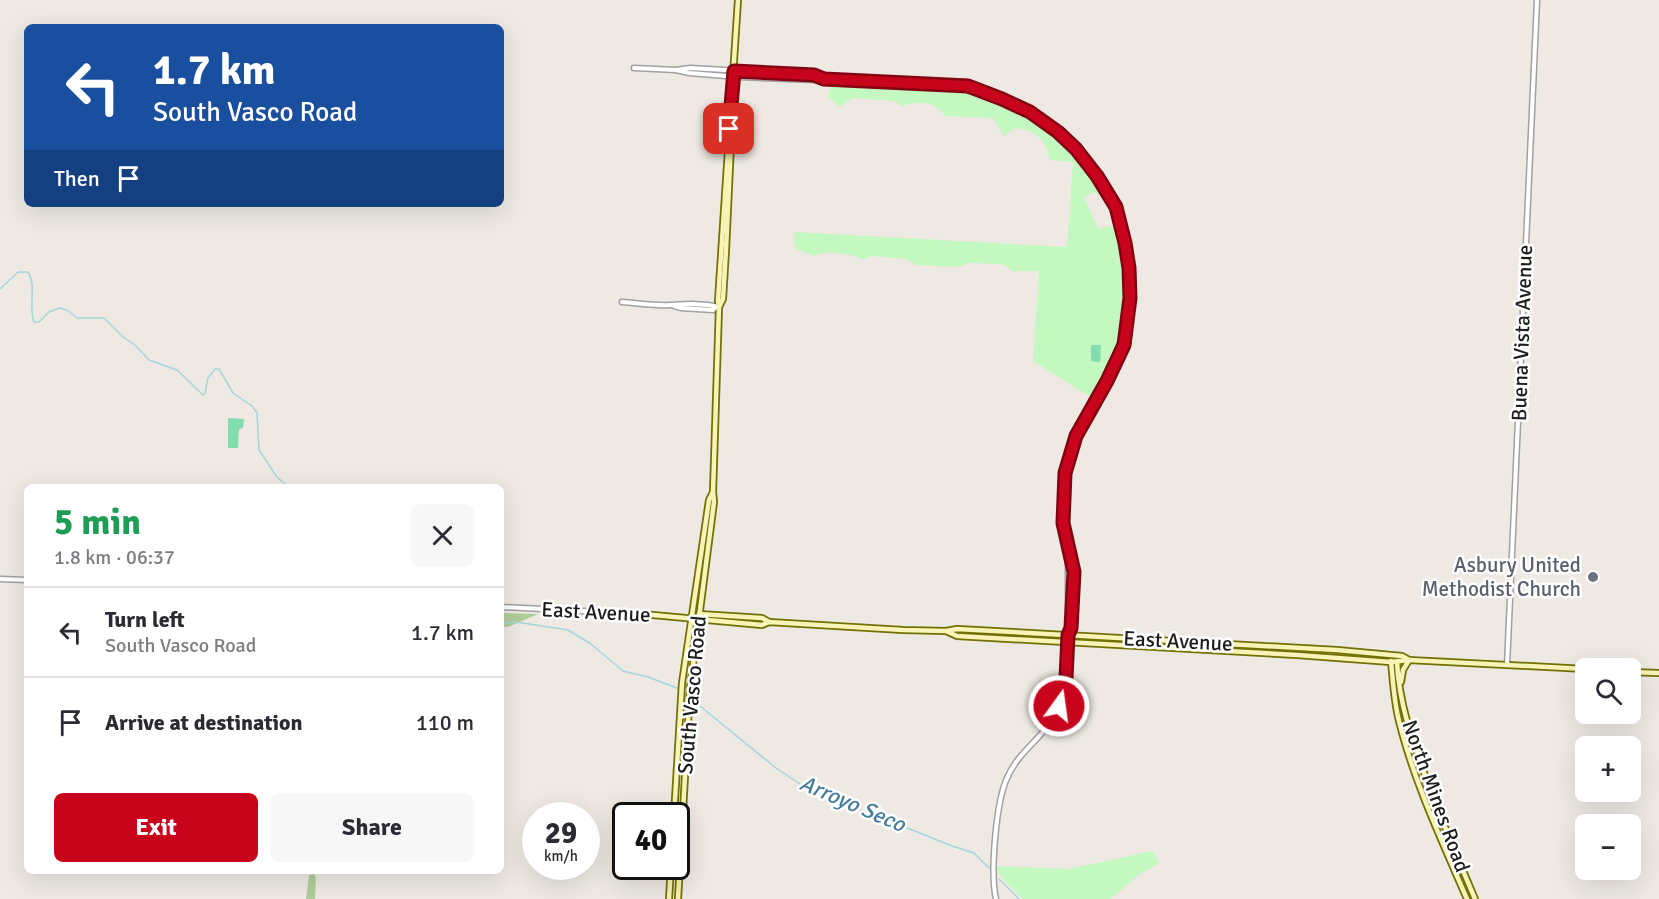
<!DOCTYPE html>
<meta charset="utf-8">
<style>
body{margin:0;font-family:Signika,sans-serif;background:#f7f7f7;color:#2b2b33;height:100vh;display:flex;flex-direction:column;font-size:22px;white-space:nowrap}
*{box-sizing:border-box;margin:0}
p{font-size:20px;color:#7c7c81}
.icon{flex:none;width:33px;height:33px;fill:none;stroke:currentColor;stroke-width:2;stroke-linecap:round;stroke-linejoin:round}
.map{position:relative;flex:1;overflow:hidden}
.panel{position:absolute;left:24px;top:484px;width:480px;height:390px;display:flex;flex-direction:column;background:#fff;border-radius:9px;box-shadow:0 6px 24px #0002}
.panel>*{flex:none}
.guide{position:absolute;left:24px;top:24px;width:480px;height:183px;border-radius:9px;box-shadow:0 6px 24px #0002;background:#1a4fa0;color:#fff;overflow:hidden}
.controls{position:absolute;left:1575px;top:658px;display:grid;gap:12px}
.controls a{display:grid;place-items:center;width:66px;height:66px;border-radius:9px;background:#fff;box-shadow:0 6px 24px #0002;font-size:30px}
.speed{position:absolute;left:522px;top:802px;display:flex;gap:12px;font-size:30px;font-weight:700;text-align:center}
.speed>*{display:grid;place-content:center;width:78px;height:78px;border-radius:50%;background:#fff;box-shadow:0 6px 24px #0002;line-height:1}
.speed small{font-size:15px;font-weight:400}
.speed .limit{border:3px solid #111;border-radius:9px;background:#fff;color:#111}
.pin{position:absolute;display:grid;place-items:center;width:51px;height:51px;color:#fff;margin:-26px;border-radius:12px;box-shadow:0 3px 9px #0006}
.me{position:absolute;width:66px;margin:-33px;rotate:14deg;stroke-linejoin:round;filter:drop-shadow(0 0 4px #0008)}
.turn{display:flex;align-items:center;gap:21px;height:126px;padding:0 30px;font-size:27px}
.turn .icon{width:78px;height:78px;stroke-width:2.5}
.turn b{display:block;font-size:42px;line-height:51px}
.then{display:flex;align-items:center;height:57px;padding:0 30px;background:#0003;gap:12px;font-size:22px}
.round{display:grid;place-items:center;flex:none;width:63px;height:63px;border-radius:9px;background:#f7f7f7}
.overview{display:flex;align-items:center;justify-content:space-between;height:102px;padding:0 30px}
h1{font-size:36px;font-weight:700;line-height:45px;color:#1e9e55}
.primary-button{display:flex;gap:12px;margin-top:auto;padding:12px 30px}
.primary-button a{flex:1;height:69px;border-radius:9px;background:#c8031c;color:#fff;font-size:24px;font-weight:700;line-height:69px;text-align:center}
.primary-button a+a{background:#f7f7f7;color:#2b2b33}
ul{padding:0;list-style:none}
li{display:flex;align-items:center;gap:18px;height:90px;padding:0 30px;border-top:2px solid #e1e1e2}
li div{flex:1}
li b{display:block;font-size:22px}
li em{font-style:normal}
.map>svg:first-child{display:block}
</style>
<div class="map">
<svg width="1659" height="899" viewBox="0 0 1659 899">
<rect width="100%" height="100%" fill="#eee9e3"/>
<g fill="#afcd98">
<polygon points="501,613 538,614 508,627 501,627"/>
<polygon points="314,874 316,878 315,899 306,899 309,875"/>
</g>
<g fill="#c3f8c0">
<path d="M 837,81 L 959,89 L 986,95 L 1013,105 L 1027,117 L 1034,117 L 1060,136 L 1076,153 L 1103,191 L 1098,196 L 1096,192 L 1084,197 L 1098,229 L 1117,225 C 1127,258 1130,293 1123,327 C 1122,334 1118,342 1116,349 C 1112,366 1105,382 1095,395 L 1089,396 L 1033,361 L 1039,271 L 1012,271 L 1008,267 L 1001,264 L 967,263 L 960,267 L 916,265 L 907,259 L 871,256 L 864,260 C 852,254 826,249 814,256 C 796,248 795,255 794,232 L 1067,247 L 1073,162 L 1050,160 C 1046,139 1035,130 1015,128 L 1004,136 L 993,118 L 945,116 C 933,100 918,101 901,106 L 895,101 L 852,98 L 840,107 L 828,97 L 832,82 Z"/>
<polygon points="1153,851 1159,863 1139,875 1110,899 1023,899 1001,877 995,866 1069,869"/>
</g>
<g fill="#82ddae">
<polygon points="1091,345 1101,345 1100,362 1091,361"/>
<polygon points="228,418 244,419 243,428 239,429 238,448 228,448"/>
</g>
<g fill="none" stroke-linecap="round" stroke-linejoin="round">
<g stroke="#a4d6dc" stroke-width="1.5">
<path d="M 0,289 L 18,272 L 28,272 C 37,286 28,306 34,322 L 39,322 L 49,312 L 59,308 L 67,310 L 77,318 L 104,318 L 123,337 L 135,345 L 149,360 L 177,370 L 203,395 L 205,393 L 208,378 L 215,369 L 219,369 L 233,393 L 252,406 L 257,413 L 259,450 L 277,477 L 290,488"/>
<polyline points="501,623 516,622 568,630 591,644 623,671 648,677 677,688"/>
<polyline points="695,702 776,768 803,786 843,804 870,813 952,846 974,853 989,868"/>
<polyline points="999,879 1019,899"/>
</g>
<defs>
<g id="tertiary">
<polyline points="634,68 676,70 690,68 814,75 823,78"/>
<polyline points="676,70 689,73 739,77 814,80 848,79 968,86 978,88 1039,118 1058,132 1085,160 1116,207 1128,261 1130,298 1124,345 1107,381 1076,436 1065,473 1063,523 1074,572 1071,628 1068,635"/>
<polyline points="960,87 969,91 985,92"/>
<polyline points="1108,197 1118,220"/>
<path d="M 622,302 C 638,303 655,306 671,305 C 688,304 703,303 719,307"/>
<polyline points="674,306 681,308 713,310 716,307"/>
<polyline points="1117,358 1117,350 1125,331"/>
<polyline points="0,579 27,580"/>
<polyline points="501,607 642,614"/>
<polyline points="1068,634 1068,554"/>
<polyline points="1507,665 1537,0"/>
<path d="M 996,899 C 990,872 996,800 1008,776 C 1016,758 1030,747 1042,733 C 1065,706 1067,674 1068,641"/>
</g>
<g id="secondary">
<polyline points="719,307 723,299 726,250 733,101"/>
<polyline points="642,614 762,625 769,622 903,630 946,631 957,629 1337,650 1402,656 1409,660"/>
<polyline points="699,614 762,618 769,622"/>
<polyline points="946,631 957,636 1297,655 1391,662 1409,660 1586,669"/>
<path d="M 1391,661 C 1393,681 1394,702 1399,721 C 1414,782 1442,841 1467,899"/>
<path d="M 1397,662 C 1399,703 1412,740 1426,778 C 1441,819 1458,859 1475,899"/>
<polyline points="1630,672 1659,673"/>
<polyline points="1401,682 1403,670 1409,660"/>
<polyline points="674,816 682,683 709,500 713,492"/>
<polyline points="669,899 671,867"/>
<polyline points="678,899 690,688 714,502 713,492 719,307 718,301 738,0"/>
</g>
</defs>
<use href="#tertiary" stroke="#a1a1a1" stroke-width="7"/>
<use href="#secondary" stroke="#737006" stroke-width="8"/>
<use href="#tertiary" stroke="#fff" stroke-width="4"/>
<use href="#secondary" stroke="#f8f3b7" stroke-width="4.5"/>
</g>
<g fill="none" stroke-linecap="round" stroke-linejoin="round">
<defs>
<polyline id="route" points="729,129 734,71 814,75 824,79 968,86 1002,99 1030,112 1058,132 1076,149 1097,176 1116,207 1125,243 1129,268 1130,298 1124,345 1107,381 1076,436 1065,473 1063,523 1074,572 1071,628 1068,635 1066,678 1059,706"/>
</defs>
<use href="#route" stroke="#820212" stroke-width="15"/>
<use href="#route" stroke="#c8031c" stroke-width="10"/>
</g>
<circle fill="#6b7280" stroke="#fff" stroke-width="2" cx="1593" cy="577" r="6"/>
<g text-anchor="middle" stroke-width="5" stroke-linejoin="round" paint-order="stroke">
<g font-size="21" fill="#1d1d1d" stroke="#fff">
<text transform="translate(1522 333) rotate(-88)" y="7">Buena Vista Avenue</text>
<text transform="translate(596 612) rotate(3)" y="7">East Avenue</text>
<text transform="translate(1178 641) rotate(3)" y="7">East Avenue</text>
<text transform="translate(692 695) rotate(-85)" y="7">South Vasco Road</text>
<text transform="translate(1436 796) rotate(70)" y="7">North Mines Road</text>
</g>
<g font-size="21" fill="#5b616d" stroke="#fff" text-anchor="end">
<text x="1581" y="572">Asbury United<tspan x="1581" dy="24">Methodist Church</tspan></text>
</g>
<g font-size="22" font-style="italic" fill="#457c9c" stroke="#fff">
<text transform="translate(853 803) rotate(23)" y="8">Arroyo Seco</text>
</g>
</g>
</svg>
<div class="controls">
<a><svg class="icon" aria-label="search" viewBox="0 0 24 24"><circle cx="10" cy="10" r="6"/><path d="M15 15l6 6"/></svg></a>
<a>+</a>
<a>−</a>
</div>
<div class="speed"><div>29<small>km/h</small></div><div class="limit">40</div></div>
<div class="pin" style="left:729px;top:129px;background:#d93025"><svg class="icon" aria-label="arrive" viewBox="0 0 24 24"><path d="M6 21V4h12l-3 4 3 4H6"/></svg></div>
<svg class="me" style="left:1059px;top:706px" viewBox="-20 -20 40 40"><circle r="17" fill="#c8031c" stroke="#fff" stroke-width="3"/><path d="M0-11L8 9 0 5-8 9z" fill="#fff"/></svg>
<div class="guide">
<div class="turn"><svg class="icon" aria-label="left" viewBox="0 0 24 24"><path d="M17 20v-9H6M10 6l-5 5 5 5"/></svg><div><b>1.7 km</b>South Vasco Road</div></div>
<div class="then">Then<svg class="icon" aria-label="arrive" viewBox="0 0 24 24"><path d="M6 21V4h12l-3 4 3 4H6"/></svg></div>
</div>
<section class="panel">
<div class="overview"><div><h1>5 min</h1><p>1.8 km · 06:37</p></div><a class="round"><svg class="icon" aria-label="close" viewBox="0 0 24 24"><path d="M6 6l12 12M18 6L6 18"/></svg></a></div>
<ul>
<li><svg class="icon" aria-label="left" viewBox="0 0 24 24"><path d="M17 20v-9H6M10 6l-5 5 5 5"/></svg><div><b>Turn left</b><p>South Vasco Road</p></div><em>1.7 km</em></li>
<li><svg class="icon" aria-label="arrive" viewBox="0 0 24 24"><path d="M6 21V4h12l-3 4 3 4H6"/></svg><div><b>Arrive at destination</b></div><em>110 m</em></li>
</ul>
<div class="primary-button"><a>Exit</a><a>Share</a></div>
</section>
</div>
